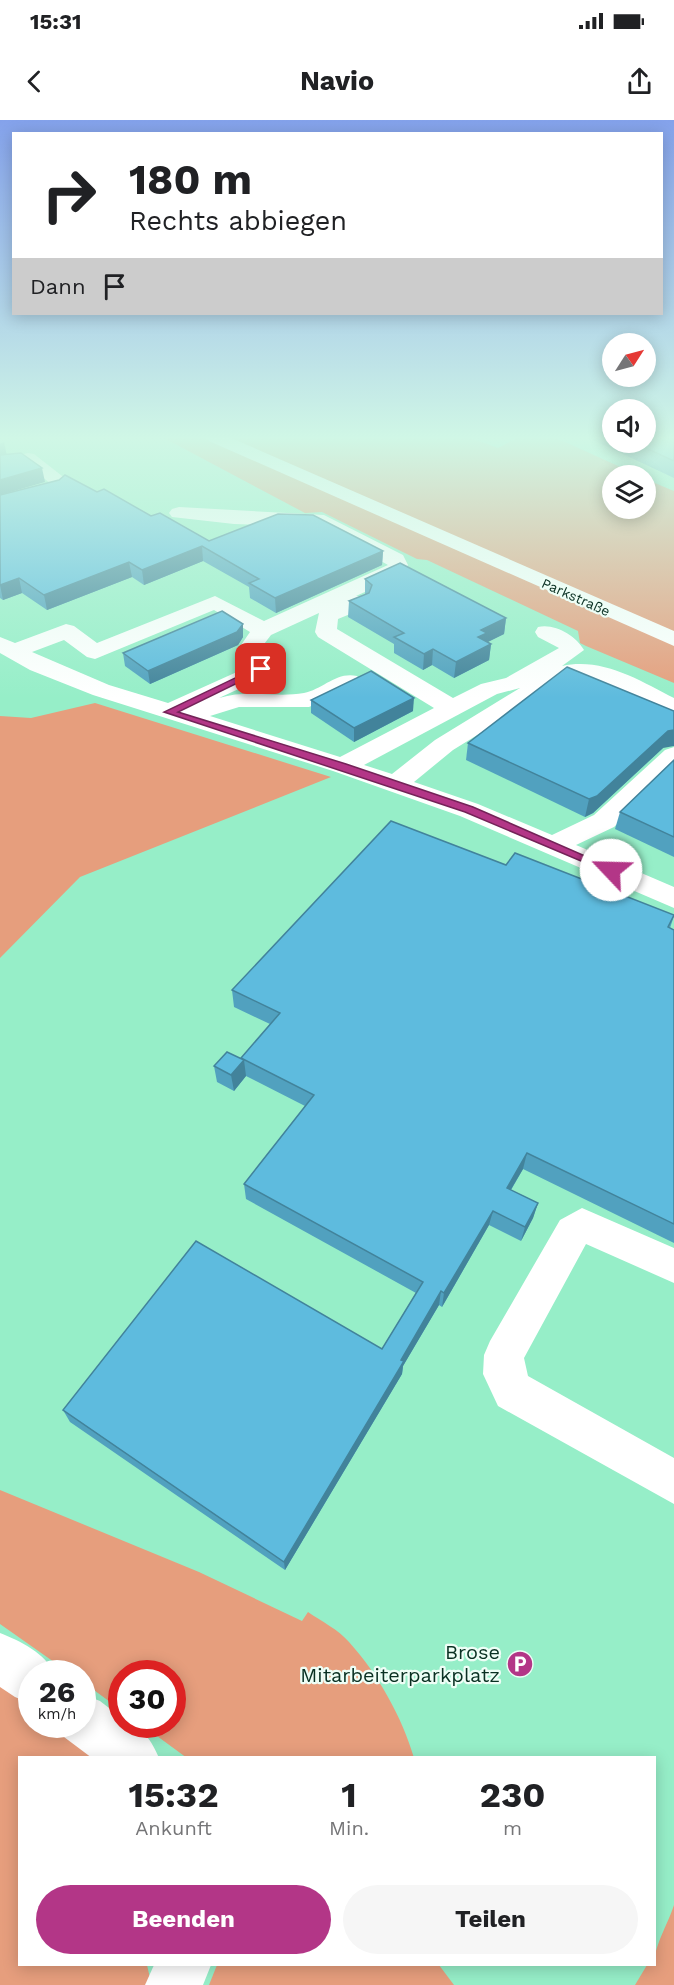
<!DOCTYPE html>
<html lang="de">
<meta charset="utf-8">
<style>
body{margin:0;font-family:"Work Sans",sans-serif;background:#f6f6f6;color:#202124;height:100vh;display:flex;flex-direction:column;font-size:22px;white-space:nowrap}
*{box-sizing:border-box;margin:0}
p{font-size:20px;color:#757577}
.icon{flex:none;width:33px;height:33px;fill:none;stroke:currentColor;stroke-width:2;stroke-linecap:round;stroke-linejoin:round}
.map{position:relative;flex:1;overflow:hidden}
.drawer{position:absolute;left:18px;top:1636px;width:638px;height:210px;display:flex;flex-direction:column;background:#fff;border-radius:0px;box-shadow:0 3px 15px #0003}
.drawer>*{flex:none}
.hud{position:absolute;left:12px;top:12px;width:651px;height:183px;border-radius:0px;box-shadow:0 3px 15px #0003;background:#fff;color:#202124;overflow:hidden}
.needle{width:39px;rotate:54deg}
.controls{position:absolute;left:602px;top:213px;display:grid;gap:12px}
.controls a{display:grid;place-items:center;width:54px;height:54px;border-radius:50%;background:#fff;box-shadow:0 3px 15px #0003;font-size:30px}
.speed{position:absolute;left:18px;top:1540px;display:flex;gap:12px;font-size:30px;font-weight:700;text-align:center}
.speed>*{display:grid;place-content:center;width:78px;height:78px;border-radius:50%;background:#fff;box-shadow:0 3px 15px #0003;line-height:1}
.speed small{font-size:15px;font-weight:400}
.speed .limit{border:9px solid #d22;background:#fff;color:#111}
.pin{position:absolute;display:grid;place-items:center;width:51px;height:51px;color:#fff;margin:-26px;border-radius:12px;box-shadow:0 3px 9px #0006}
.me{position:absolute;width:66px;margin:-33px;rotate:294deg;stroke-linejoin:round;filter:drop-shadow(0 0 4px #0008)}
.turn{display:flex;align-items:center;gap:21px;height:126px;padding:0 18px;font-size:27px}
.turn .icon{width:78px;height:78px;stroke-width:2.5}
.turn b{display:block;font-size:42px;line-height:51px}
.then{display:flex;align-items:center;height:57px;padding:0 18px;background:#0003;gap:12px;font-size:22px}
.eta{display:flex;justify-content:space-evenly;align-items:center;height:102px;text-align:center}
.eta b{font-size:36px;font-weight:700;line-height:42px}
.primary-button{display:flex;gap:12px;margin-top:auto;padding:12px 18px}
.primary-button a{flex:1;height:69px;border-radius:36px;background:#b33687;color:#fff;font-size:24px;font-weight:700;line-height:69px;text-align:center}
.primary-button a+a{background:#f6f6f6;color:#202124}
.status{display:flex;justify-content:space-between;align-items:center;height:42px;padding:0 30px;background:#fff;direction:ltr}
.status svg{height:16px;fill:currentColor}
header{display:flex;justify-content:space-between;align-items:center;height:78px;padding:0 18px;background:#fff;font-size:27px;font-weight:700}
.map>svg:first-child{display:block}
</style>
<div class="status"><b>15:31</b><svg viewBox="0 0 49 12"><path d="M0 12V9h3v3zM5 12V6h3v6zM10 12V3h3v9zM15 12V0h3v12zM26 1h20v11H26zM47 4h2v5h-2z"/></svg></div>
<header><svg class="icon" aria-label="back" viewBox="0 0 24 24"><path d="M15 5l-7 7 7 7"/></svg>Navio<svg class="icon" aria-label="share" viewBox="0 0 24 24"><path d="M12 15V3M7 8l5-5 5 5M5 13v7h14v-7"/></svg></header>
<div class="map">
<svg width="674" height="1865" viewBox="0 0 674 1865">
<rect width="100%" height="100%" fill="#96eec8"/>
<g fill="#e69e7d">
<polygon points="162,317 468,317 498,328 519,317 554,317 638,355 612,356 612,388 645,388 645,359 674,371 674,563 586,526 580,523 578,511 427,440 417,439 322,392 305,393"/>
<polygon points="95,583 331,657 80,757 0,838 0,596 31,598"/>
<path d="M 0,1370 L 199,1452 L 302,1501 L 308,1492 C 321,1501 339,1510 349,1522 C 378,1554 402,1597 414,1638 L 187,1638 L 142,1605 L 172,1605 L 172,1554 L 122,1554 L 121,1590 L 83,1562 L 82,1554 L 71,1554 L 0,1504 Z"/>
<polygon points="0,1564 31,1588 32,1605 54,1605 97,1638 20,1638 20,1845 147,1845 150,1858 147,1865 0,1865"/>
<path d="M 674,1785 L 674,1865 L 635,1865 L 647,1845 L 654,1845 C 654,1826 668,1804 674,1785 Z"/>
<polygon points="217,1845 439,1845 454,1865 209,1865"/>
</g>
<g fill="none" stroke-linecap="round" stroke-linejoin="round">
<g fill="#fff" fill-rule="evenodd">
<polygon points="28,333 34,334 71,363 61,372 0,389 0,377 50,363 25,344 0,348 0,340"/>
<path d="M 179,387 L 324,395 L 403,435 L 408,445 L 400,456 L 356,476 L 367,477 L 370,482 L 367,487 L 338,499 L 337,509 L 453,578 L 481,564 L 506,558 L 559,528 L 538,517 L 535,512 L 538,507 C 555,503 576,516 584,530 L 562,546 C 602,537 639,560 674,578 L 674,594 L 596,559 L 571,557 L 453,630 L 414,662 L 478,684 L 552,715 L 594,695 L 665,630 L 674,627 L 674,649 L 614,707 L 576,725 L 674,767 L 674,788 L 460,696 L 333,651 L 93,575 L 30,550 L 0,533 L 0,517 L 15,523 L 66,504 L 74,506 L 97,523 L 215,476 L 264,501 L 388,445 L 320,407 L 234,404 L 172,397 L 169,393 L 172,389 ZM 214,490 L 250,512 L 239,528 L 248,547 L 168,583 L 109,565 L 32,532 L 64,520 L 87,537 L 95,539 ZM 319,493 L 315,512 L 318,517 L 434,588 L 340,637 L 210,596 L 239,587 L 309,587 L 357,566 L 361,561 L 357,556 C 337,551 323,569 304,573 C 276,578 248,569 219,578 L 269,555 L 273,550 L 261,528 L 271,515 ZM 520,568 L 435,620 L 392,654 L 364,645 L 497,574 Z"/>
<polygon points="582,1088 674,1128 674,1163 586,1124 524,1238 528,1256 674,1338 674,1384 498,1286 483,1254 484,1235 490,1221 560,1100"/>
<path d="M 0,1513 C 20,1521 46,1533 54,1554 L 32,1554 L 32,1584 L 15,1577 L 0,1567 Z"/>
<path d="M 82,1574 L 100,1581 L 122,1598 L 122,1605 C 142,1605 152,1621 159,1638 L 92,1638 L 64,1617 L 59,1605 L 82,1605 Z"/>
<polygon points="154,1845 211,1845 203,1865 145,1865"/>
</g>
<polygon fill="#fff" fill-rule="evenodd" points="206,317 229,317 674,511 674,526 209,321"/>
</g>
<g fill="#51a1bf">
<polygon points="594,317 612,317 612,322 645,322 674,317 674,358 593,320"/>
<polygon points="97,372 209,421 383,431 382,445 276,493 250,478 249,467 203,441 144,465 132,457 47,490 22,473 3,480 0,478 0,375"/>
<polygon points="365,459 506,498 504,514 487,522 491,524 489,540 454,558 432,545 423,550 394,533 394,524 348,497 349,481 365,475"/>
<polygon points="243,504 243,517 238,525 150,564 125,546 123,533"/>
<polygon points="311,580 413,591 354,622 311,593"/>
<polygon points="468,623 663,628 593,693 585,697 466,640"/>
<polygon points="674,640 674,737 615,709 620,692"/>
<polygon points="506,745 674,796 670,808 674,810 674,1123 523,1049 511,1070 538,1083 533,1098 521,1121 489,1105 442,1187 439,1185 403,1246 402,1254 285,1450 70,1302 63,1290 382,1229 416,1173 246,1079 244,1064 305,986 246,956 234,971 217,962 214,946 241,939 270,904 234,887 232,870"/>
</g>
<g fill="#42839b">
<polygon points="4,322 7,336 0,338 0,324"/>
<polygon points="42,348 45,362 0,375 0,360"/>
<polygon points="202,426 203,441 144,465 142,450"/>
<polygon points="383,431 382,445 276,493 275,478"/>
<polygon points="129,442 132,457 47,490 44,475"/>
<polygon points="19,458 22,473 3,480 0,465"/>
<polygon points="506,498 504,514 486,523 491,524 489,540 454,558 456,542 478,517 481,510"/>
<polygon points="243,504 243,517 238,525 150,564 148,551"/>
<polygon points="433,529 432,545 423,550 424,534"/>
<polygon points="414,578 413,591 354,622 354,608"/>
<polygon points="674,610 674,626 663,628 593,693 585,697 589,679 668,611"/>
<polygon points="244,940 246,956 234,971 231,955"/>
<polygon points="527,1033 523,1049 503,1083 507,1068"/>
<polygon points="538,1083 533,1098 521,1121 525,1107"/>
<polygon points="493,1091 489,1105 442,1187 444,1173"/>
<polygon points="441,1171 439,1185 403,1246 402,1254 285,1450 284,1442"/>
</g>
<g fill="#5ebbde" stroke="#42839b" stroke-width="1.5">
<polygon points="645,317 674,317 674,341 633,322 645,322"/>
<polygon points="21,333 42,348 0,360 0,335"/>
<polygon points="65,355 97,372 104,369 151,396 160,393 209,421 278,394 313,395 383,431 275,478 249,463 259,459 202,426 142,450 129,442 44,475 19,458 0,465 0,375 59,360"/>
<polygon points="400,443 506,498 481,510 487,513 478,517 491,524 456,542 433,529 424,534 394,517 404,513 349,481 369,473 372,465 365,459"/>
<polygon points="222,491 243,504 237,512 148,551 123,533"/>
<polygon points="567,547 674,591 674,610 668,611 597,676 589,679 468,623"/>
<polygon points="371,551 414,578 354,608 311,580"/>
<polygon points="674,640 674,717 620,692"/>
<polygon points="391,701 506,745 515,733 674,795 668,807 674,810 674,1104 527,1033 507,1068 538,1083 525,1107 493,1091 444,1173 441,1171 401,1240 404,1241 284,1442 63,1290 196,1121 382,1229 423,1162 244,1064 314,975 241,938 280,893 232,870"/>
<polygon points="227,932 244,940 231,955 214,946"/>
</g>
<linearGradient id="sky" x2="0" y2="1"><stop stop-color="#84a2eb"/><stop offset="0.55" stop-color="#d0f7e6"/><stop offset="1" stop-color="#d0f7e6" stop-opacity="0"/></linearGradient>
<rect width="674" height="578" fill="url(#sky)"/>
<polygon fill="#b33687" stroke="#742358" stroke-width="1.5" points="258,547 266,549 178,592 346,644 473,687 617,750 615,752 607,752 465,692 164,592"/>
<defs>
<symbol id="parking-disc" viewBox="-11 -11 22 22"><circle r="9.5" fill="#b33687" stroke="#eefef6"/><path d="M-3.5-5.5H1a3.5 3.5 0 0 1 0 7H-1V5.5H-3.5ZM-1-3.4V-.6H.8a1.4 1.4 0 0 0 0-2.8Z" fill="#fff"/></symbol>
</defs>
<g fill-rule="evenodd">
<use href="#parking-disc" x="505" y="1529" width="30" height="30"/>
</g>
<g text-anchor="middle" stroke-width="4.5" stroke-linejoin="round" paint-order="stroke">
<g font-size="14" fill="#093022" stroke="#eefef6">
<text transform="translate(576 477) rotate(24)" y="5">Parkstraße</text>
</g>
<g font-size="20" fill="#093022" stroke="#eefef6" text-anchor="end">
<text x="500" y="1539">Brose<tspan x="500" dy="23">Mitarbeiterparkplatz</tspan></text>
</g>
</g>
</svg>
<div class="controls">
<a><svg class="needle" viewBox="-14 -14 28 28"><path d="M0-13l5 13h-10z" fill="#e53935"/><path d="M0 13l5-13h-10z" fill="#757577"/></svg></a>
<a><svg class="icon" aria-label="sound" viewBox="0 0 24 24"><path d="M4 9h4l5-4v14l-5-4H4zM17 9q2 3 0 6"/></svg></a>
<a><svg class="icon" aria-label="layers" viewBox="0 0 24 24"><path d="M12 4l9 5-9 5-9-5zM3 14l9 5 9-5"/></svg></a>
</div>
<div class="speed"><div>26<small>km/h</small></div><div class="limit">30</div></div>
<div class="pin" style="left:261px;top:549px;background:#d93025"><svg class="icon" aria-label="arrive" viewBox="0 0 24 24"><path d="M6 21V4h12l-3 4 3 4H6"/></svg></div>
<svg class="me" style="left:611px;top:750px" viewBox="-20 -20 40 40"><circle r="19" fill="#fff"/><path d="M0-13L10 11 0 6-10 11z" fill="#b33687"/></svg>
<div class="hud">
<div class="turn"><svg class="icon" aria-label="right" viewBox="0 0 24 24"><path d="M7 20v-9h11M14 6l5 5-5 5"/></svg><div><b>180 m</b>Rechts abbiegen</div></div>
<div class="then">Dann<svg class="icon" aria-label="arrive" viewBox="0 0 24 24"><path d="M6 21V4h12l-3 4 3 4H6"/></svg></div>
</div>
<section class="drawer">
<div class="eta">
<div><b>15:32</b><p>Ankunft</p></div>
<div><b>1</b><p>Min.</p></div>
<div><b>230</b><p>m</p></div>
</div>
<div class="primary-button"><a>Beenden</a><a>Teilen</a></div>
</section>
</div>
